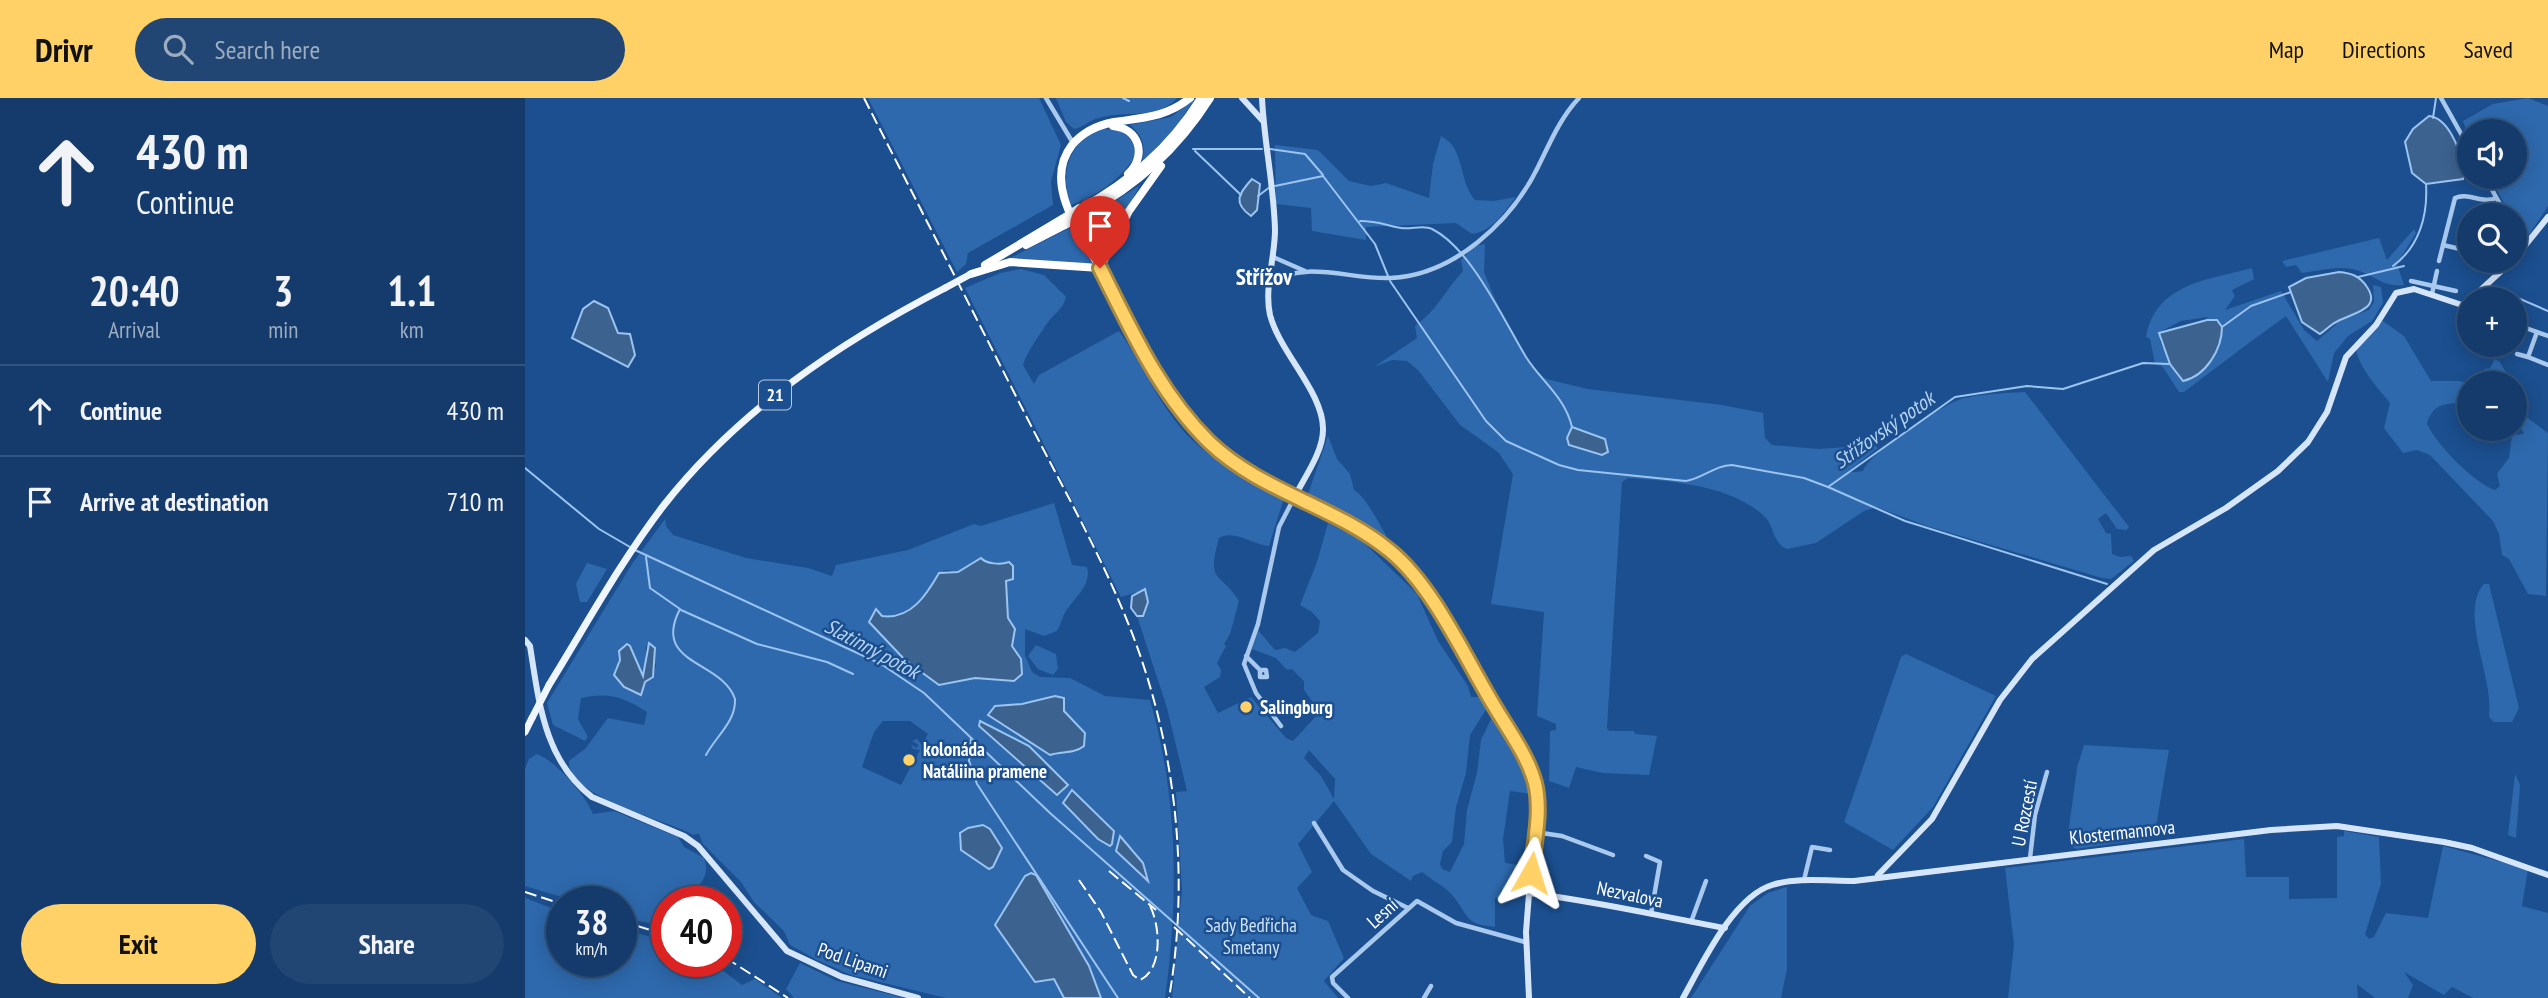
<!DOCTYPE html>
<meta charset="utf-8">
<style>
body{margin:0;font-family:"PT Sans Narrow",sans-serif;background:#214673;color:#f1f3f6;height:100vh;display:flex;flex-direction:column;font-size:26px;white-space:nowrap}
*{box-sizing:border-box;margin:0}
p{font-size:23px;color:#9dadc1}
.icon{flex:none;width:38px;height:38px;fill:none;stroke:currentColor;stroke-width:2;stroke-linecap:round;stroke-linejoin:round}
.map{position:relative;flex:1;overflow:hidden}
.panel{display:flex;flex-direction:column;background:#143b6b;width:525px}
.panel>*{flex:none}
.guide{background:#143b6b;color:#f1f3f6;overflow:hidden}
.controls{position:absolute;left:1932px;top:21px;display:grid;gap:14px}
.controls a{display:grid;place-items:center;width:70px;height:70px;border-radius:50%;background:#143b6b;box-shadow:0 4px 18px #0003,0 0 0 2px #33557e;font-size:35px}
.speed{position:absolute;left:21px;top:788px;display:flex;gap:14px;font-size:35px;font-weight:700;text-align:center}
.speed>*{display:grid;place-content:center;width:91px;height:91px;border-radius:50%;background:#143b6b;box-shadow:0 4px 18px #0003,0 0 0 2px #33557e;line-height:1}
.speed small{font-size:18px;font-weight:400}
.speed .limit{border:10px solid #d22;background:#fff;color:#111}
.pin{position:absolute;display:grid;place-items:center;width:60px;height:60px;color:#fff;margin:-72px -30px;border-radius:50% 50% 50% 0;rotate:-45deg;box-shadow:0 0 7px #0007}
.pin .icon{rotate:45deg}
.me{position:absolute;width:77px;margin:-38px;rotate:6deg;stroke-linejoin:round;filter:drop-shadow(0 0 5px #0008)}
.turn{display:flex;align-items:center;gap:24px;height:147px;padding:0 21px;font-size:32px}
.turn .icon{width:91px;height:91px;stroke-width:2.5}
.turn b{display:block;font-size:49px;line-height:60px}
.eta{display:flex;justify-content:space-evenly;align-items:center;height:119px;text-align:center}
.eta b{font-size:42px;font-weight:800;line-height:49px}
.action{display:flex;gap:14px;margin-top:auto;padding:14px 21px}
.action a{flex:1;height:80px;border-radius:42px;background:#ffd166;color:#111;font-size:28px;font-weight:800;line-height:80px;text-align:center}
.action a+a{background:#214673;color:#f1f3f6}
ul{padding:0;list-style:none}
li{display:flex;align-items:center;gap:21px;height:91px;padding:0 21px;border-top:2px solid #33557e}
li div{flex:1}
li b{display:block;font-size:26px}
li em{font-style:normal}
header{display:flex;align-items:center;gap:42px;box-sizing:border-box;height:98px;padding:0 35px;background:#ffd166;color:#111}
header strong{font-size:33px}
nav{display:flex;gap:38px;margin-inline-start:auto;font-size:24px}
.search{width:490px;height:63px;background:#214673;display:flex;align-items:center;gap:18px;box-sizing:border-box;padding:0 24px;border-radius:38px;color:#9dadc1;font-size:26px}
main{display:flex;flex:1;min-height:0}
.map>svg:first-child{display:block}
</style>
<header>
<strong>Drivr</strong>
<div class="search"><svg class="icon" aria-label="search" viewBox="0 0 24 24"><circle cx="10" cy="10" r="6"/><path d="M15 15l6 6"/></svg>Search here</div>
<nav><a>Map</a><a>Directions</a><a>Saved</a></nav>
</header>
<main>
<section class="panel">
<div class="guide">
<div class="turn"><svg class="icon" aria-label="ahead" viewBox="0 0 24 24"><path d="M12 20V5M6 11l6-6 6 6"/></svg><div><b>430 m</b>Continue</div></div>
</div>
<div class="eta">
<div><b>20:40</b><p>Arrival</p></div>
<div><b>3</b><p>min</p></div>
<div><b>1.1</b><p>km</p></div>
</div>
<ul>
<li><svg class="icon" aria-label="ahead" viewBox="0 0 24 24"><path d="M12 20V5M6 11l6-6 6 6"/></svg><div><b>Continue</b></div><em>430 m</em></li>
<li><svg class="icon" aria-label="arrive" viewBox="0 0 24 24"><path d="M6 21V4h12l-3 4 3 4H6"/></svg><div><b>Arrive at destination</b></div><em>710 m</em></li>
</ul>
<div class="action"><a>Exit</a><a>Share</a></div>
</section>
<div class="map">
<svg width="2023" height="900" viewBox="0 0 2023 900">
<rect width="100%" height="100%" fill="#1b4f8f"/>
<g fill="#2e69ad" fill-rule="evenodd">
<polygon points="343,0 514,0 536,47 526,83 528,107 443,155 441,166 432,174"/>
<path d="M 531,0 L 652,0 C 633,22 599,12 574,20 C 564,22 558,30 549,31 L 541,24 Z"/>
<path d="M 671,0 L 650,30 L 617,65 C 621,48 618,38 605,27 L 646,19 Z"/>
<polygon points="2003,0 2023,8 2023,108 2004,137 1997,140 1990,127 1990,117 1985,117 1965,79 1990,79 1990,33 1944,33 1944,39 1938,23 1968,6"/>
<path d="M 578,31 C 598,32 607,36 611,56 C 600,78 569,101 545,107 C 535,74 543,43 578,31 Z"/>
<path d="M 916,38 C 941,51 933,83 950,102 L 969,103 L 991,99 C 979,114 968,133 947,136 L 931,125 L 841,129 L 841,142 L 787,133 L 786,110 L 751,106 L 750,47 L 793,52 L 824,83 L 846,88 L 861,85 L 904,100 L 908,66 Z"/>
<polygon points="615,87 579,155 571,156 555,126"/>
<polygon points="549,128 567,163 565,168 485,160"/>
<path d="M 1889,131 L 1891,135 L 1872,166 L 1879,187 C 1857,190 1846,174 1827,171 C 1811,168 1793,173 1777,175 L 1771,167 L 1761,169 L 1757,163 L 1854,140 L 1862,162 Z"/>
<path d="M 960,146 L 959,174 L 970,201 L 1006,268 L 1021,281 L 1063,291 L 1197,307 L 1238,315 L 1240,340 L 1247,347 L 1294,351 L 1349,347 L 1353,350 L 1321,375 L 1338,373 C 1344,355 1419,305 1439,300 C 1459,296 1480,295 1500,294 L 1604,429 L 1601,432 L 1592,431 L 1581,415 L 1573,421 L 1581,435 L 1586,436 L 1587,456 L 1595,459 L 1606,458 L 1609,463 L 1586,481 L 1577,480 L 1402,428 L 1351,409 L 1339,413 L 1291,445 L 1262,451 C 1246,444 1250,427 1238,417 C 1204,387 1147,383 1103,380 L 1097,384 L 1082,630 L 1084,633 L 1109,633 L 1110,636 L 1132,638 L 1124,677 L 1077,675 L 1051,669 L 1044,690 L 1024,683 L 1025,633 L 1031,632 L 1031,626 L 1012,618 L 1019,514 L 966,506 L 988,376 L 973,354 L 935,327 L 893,272 L 882,263 L 867,262 L 849,269 L 892,240 L 890,228 C 913,211 919,194 938,173 L 936,162 L 949,148 ZM 1047,329 L 1073,338 L 1077,357 L 1044,347 Z"/>
<path d="M 1727,170 L 1729,181 L 1707,192 L 1710,198 L 1700,212 L 1756,193 L 1779,232 L 1792,243 L 1816,222 L 1844,212 L 1849,204 L 1848,187 L 1856,189 L 1858,205 L 1847,223 L 1823,238 L 1809,255 L 1803,284 L 1761,218 C 1726,243 1693,268 1659,294 L 1654,294 L 1637,268 L 1630,266 L 1625,241 L 1621,239 C 1631,185 1683,182 1727,170 ZM 1682,219 L 1682,222 L 1690,222 L 1655,280 L 1635,244 L 1635,234 L 1656,223 Z"/>
<path d="M 496,171 L 519,177 L 541,199 C 538,212 528,216 521,227 C 513,239 502,254 498,267 L 509,286 L 514,277 L 594,233 C 622,272 637,317 675,349 C 701,372 732,381 759,400 L 744,448 C 728,447 709,431 694,440 C 681,487 695,472 714,503 L 705,536 L 699,546 L 701,548 L 692,565 L 696,572 L 695,579 L 679,589 L 693,615 L 726,599 L 761,640 L 768,643 L 795,614 L 779,592 L 779,583 L 767,571 L 762,572 L 751,560 L 727,551 L 733,532 L 750,552 L 760,550 L 770,554 L 793,535 L 795,523 L 787,514 L 775,507 L 792,464 L 803,425 L 837,443 L 892,496 L 913,543 L 943,588 L 946,599 L 956,599 L 962,610 L 945,637 L 941,675 L 931,709 L 927,744 L 918,753 L 915,766 L 917,771 L 925,774 L 939,746 L 942,712 L 952,675 L 956,642 L 967,619 L 1004,684 L 1007,696 L 985,693 L 978,741 L 980,765 L 1000,768 L 994,799 L 970,800 L 970,829 C 938,826 944,817 928,798 C 921,789 906,782 897,774 L 888,778 L 886,783 L 846,756 L 809,703 L 773,746 L 787,774 L 772,790 L 786,817 L 803,823 L 819,860 L 799,883 L 813,900 L 647,900 L 657,792 L 651,694 L 662,693 L 642,610 L 612,518 L 618,518 L 620,492 L 596,499 L 440,190 L 475,175 ZM 784,652 L 810,681 L 809,701 L 796,678 L 779,660 Z"/>
<path d="M 1855,221 L 1879,238 L 1906,283 L 1935,283 L 1944,286 L 1944,306 C 1925,304 1907,304 1902,326 C 1912,347 1948,384 1970,392 L 1975,388 L 1972,376 L 1984,360 L 1987,337 L 1999,336 L 1990,319 L 1990,293 L 1997,316 L 2023,335 L 2021,498 L 2003,496 L 1984,461 L 1977,457 L 1974,436 L 1968,423 L 1905,357 L 1892,352 L 1878,355 L 1859,330 L 1865,305 C 1853,290 1833,269 1831,250 Z"/>
<polygon points="1970,261 1975,264 1987,285 1968,285 1959,271 1965,270"/>
<path d="M 803,338 L 812,361 L 825,376 L 829,392 C 841,399 853,424 861,437 L 860,442 L 783,396 Z"/>
<path d="M 529,405 L 547,467 L 562,469 C 567,487 550,499 541,513 C 537,519 536,527 532,533 L 519,538 L 500,531 L 500,557 L 507,574 L 515,579 L 545,580 L 580,598 L 625,602 C 653,699 654,801 640,900 L 576,900 L 564,868 L 511,777 L 506,775 L 506,876 L 510,884 L 529,881 L 539,900 L 421,900 L 326,877 L 292,862 L 265,847 L 259,833 L 229,804 L 216,784 L 178,746 L 174,736 L 168,737 C 143,722 41,699 44,663 L 60,651 L 83,620 L 119,627 L 122,614 C 98,599 84,594 56,600 L 53,621 L 63,639 L 60,643 L 28,627 L 22,605 L 107,466 L 140,421 L 141,428 L 148,437 L 221,460 L 283,470 L 307,478 L 311,467 L 383,452 L 449,426 L 456,428 ZM 455,460 C 461,466 476,468 484,464 L 486,481 L 481,483 L 483,520 L 489,529 L 487,548 L 496,561 L 497,576 L 489,583 L 450,579 L 419,587 L 345,524 L 351,511 L 357,518 C 384,522 403,499 412,476 L 421,472 L 433,474 ZM 102,546 L 111,562 L 115,577 L 120,577 L 121,548 L 131,567 L 128,579 L 120,584 L 90,572 ZM 530,598 L 539,601 L 539,613 L 560,635 L 551,654 L 538,653 L 525,657 L 464,619 L 470,608 L 497,606 ZM 358,623 L 385,623 L 403,636 L 397,647 L 392,641 L 387,643 L 394,647 L 391,650 L 386,646 L 388,651 L 395,652 L 376,687 L 337,669 L 349,634 ZM 459,624 L 474,633 L 535,697 L 493,664 ZM 458,727 L 465,731 L 477,750 L 461,769 L 436,752 L 434,739 L 443,730 ZM 592,743 L 608,751 L 624,780 L 591,753 Z"/>
<polygon points="62,465 82,471 62,504 55,504 51,486"/>
<path d="M 1959,486 L 1964,486 L 1994,610 L 1987,624 L 1969,624 L 1964,619 C 1970,582 1933,515 1959,486 Z"/>
<polygon points="511,547 531,556 533,571 528,577 513,571 503,558"/>
<polygon points="1381,556 1471,598 1408,709 1368,752 1319,724 1376,559"/>
<polygon points="1559,647 1644,652 1629,740 1551,751 1546,748 1543,737 1552,670"/>
<path d="M 12,656 C 31,663 61,698 68,716 L 89,713 L 153,739 L 159,749 L 179,760 C 187,779 171,791 158,803 L 142,803 L 142,821 L 137,827 L 107,822 L 96,811 L 96,803 L 50,803 L 0,788 L 0,671 L 4,661 Z"/>
<polygon points="1990,676 1995,687 1991,740 1983,737"/>
<polygon points="1819,733 1854,739 1856,786 1840,836 1844,841 1849,839 1861,815 1903,820 1918,748 2003,771 1997,808 2023,815 2023,900 1948,900 1927,889 1919,897 1879,874 1888,887 1883,900 1850,900 1832,886 1833,900 1483,900 1489,847 1480,770 1719,741 1721,779 1764,779 1764,801 1812,800 1812,739 1819,738"/>
<polygon points="1262,789 1262,871 1256,900 1166,900 1225,808 1243,795"/>
<polygon points="0,800 37,814 37,863 96,863 96,831 142,843 142,863 185,863 217,887 230,881 257,900 0,900"/>
<polygon points="275,865 312,883 379,900 269,900 261,891"/>
</g>
<g fill="#3c6290" stroke="#9cc4f0" stroke-width="2">
<path d="M 1904,18 C 1925,20 1935,55 1941,72 L 1938,81 L 1901,86 L 1887,75 L 1880,44 L 1888,31 Z"/>
<path d="M 727,81 L 735,86 L 732,112 L 726,118 C 708,105 713,96 727,81 Z"/>
<path d="M 1814,174 C 1826,175 1835,178 1842,189 C 1857,211 1828,215 1813,223 C 1806,226 1800,233 1795,236 L 1777,224 L 1764,189 L 1781,180 Z"/>
<polygon points="69,203 83,210 93,235 105,236 110,257 103,269 47,240 58,211"/>
<path d="M 1682,222 L 1692,222 L 1697,229 C 1697,251 1681,278 1658,283 L 1645,266 L 1634,235 Z"/>
<polygon points="1047,329 1080,341 1083,354 1077,357 1044,347 1042,340"/>
<path d="M 456,460 C 461,466 476,467 484,464 L 488,468 L 488,481 L 481,483 L 483,520 L 490,531 L 487,548 L 496,561 L 497,576 L 489,583 L 450,580 L 414,587 L 380,562 L 344,524 L 351,511 L 357,518 C 386,522 402,496 414,475 L 433,474 Z"/>
<polygon points="620,491 623,504 618,518 612,518 606,510 607,498"/>
<polygon points="124,545 130,550 128,579 120,584 116,597 99,589 89,577 95,562 94,553 102,546 105,548 118,578"/>
<path d="M 530,598 L 539,600 L 539,613 L 560,635 L 559,648 C 549,656 537,653 525,657 L 463,617 L 470,608 L 497,606 Z"/>
<polygon points="455,623 504,648 543,687 532,697 454,628"/>
<polygon points="547,692 589,733 587,746 585,748 573,741 538,705"/>
<polygon points="458,727 465,731 477,750 468,769 464,771 436,752 435,735 443,730"/>
<polygon points="595,738 618,765 623,783 591,753"/>
<polygon points="506,775 511,777 564,868 576,900 539,900 529,881 510,884 470,827 500,778"/>
</g>
<g fill="none" stroke-linecap="round" stroke-linejoin="round">
<g stroke="#9cc4f0" stroke-width="2">
<polyline points="598,0 604,3"/>
<polyline points="1908,20 1911,0"/>
<polyline points="668,51 737,51"/>
<polyline points="745,51 780,56 798,77"/>
<polyline points="670,53 716,97"/>
<polyline points="750,88 798,78 850,146 863,178"/>
<polyline points="733,98 745,89"/>
<path d="M 835,123 C 854,123 859,127 876,130 C 886,132 898,126 907,131 C 946,150 979,223 1001,259 C 1016,283 1040,299 1047,329"/>
<path d="M 1868,168 C 1894,149 1903,118 1901,86"/>
<polyline points="1833,179 1879,168"/>
<path d="M 865,183 L 961,323 L 981,343 L 1034,367 L 1053,372 L 1161,383 C 1177,381 1190,367 1207,367 L 1279,380 L 1303,389 L 1430,299 L 1502,288 L 1538,291 L 1618,265 L 1644,266"/>
<polyline points="1965,188 2023,213"/>
<polyline points="1697,229 1726,208 1766,194"/>
<polyline points="0,370 74,431 105,449"/>
<polyline points="1303,389 1380,423 1582,486"/>
<polyline points="110,452 356,566 399,595 525,715 734,900"/>
<path d="M 121,459 L 125,490 L 155,511 C 126,567 197,562 210,601 C 211,624 191,638 181,657"/>
<polyline points="156,512 232,546 302,564 328,576"/>
<polyline points="446,640 444,663 452,686 593,900"/>
</g>
<g stroke="#a9c9ee" stroke-width="4.5">
<polyline points="521,0 548,45"/>
<polyline points="1916,0 1944,50"/>
<polyline points="1960,79 1981,117"/>
<polyline points="1990,134 1999,150"/>
<polyline points="1918,147 1944,153"/>
<polyline points="748,159 780,173"/>
<path d="M 1914,163 L 1930,100 C 1943,94 1957,106 1971,100"/>
<polyline points="1886,183 1931,193"/>
<path d="M 745,184 C 782,162 826,182 866,180 C 929,177 986,124 1013,69 C 1025,45 1035,20 1054,0"/>
<polyline points="1907,196 1912,173"/>
<polyline points="1990,226 2023,238"/>
<polyline points="2012,234 2003,259 2023,267"/>
<polyline points="1992,256 2003,259"/>
<polyline points="721,558 735,572 735,579 742,579 741,572 735,572"/>
<polyline points="756,628 731,595 719,566 733,526 754,429 769,400"/>
<polyline points="789,725 818,772 848,793 883,810"/>
<polyline points="1010,734 1037,738 1088,757"/>
<polyline points="1121,758 1135,764 1126,816"/>
<polyline points="1505,760 1510,717 1522,674"/>
<polyline points="1279,782 1287,749 1305,752"/>
<polyline points="1166,824 1181,783"/>
<polyline points="823,900 808,885 807,879 892,803 931,825 1000,844"/>
<polyline points="899,900 906,888"/>
</g>
<g stroke="#d6e6fa" stroke-width="6">
<polyline points="717,0 738,23"/>
<path d="M 737,0 C 739,44 749,88 750,132 C 750,160 739,190 745,217 C 755,255 799,295 798,332 C 798,354 779,380 769,400"/>
<polyline points="1990,160 2023,119"/>
<path d="M 575,170 C 606,231 634,297 685,344 C 736,392 806,412 862,451 C 895,474 1004,654 1012,694 L 1001,834 L 1004,900"/>
<polyline points="1946,201 1987,163"/>
<path d="M 0,542 L 5,548 C 14,604 19,662 67,699 L 159,738 L 173,748 L 262,853 L 317,879 L 393,900"/>
<polyline points="1353,777 1407,721 1475,602 1507,561 1629,452 1701,410 1753,373 1783,344 1802,314 1821,259 1851,227 1871,195 1889,191 1940,208 1944,203"/>
<path d="M 1004,795 C 1070,803 1134,818 1200,830"/>
<path d="M 1158,900 C 1177,866 1208,799 1247,787 C 1272,779 1302,783 1329,783 L 1746,732 L 1812,728 L 1919,744 L 1947,750 L 2023,777"/>
</g>
<g stroke="#f0f6ff" stroke-width="7">
<path d="M 24,587 C 61,527 96,463 139,407 C 214,312 314,245 420,190"/>
<polyline points="0,634 7,620"/>
</g>
<g stroke="#fff" stroke-width="8">
<path d="M 588,28 C 615,31 622,58 603,76"/>
<path d="M 555,111 C 605,83 646,49 676,0"/>
<path d="M 558,117 C 612,87 652,52 685,0"/>
<polyline points="501,147 540,127"/>
<polyline points="460,167 537,121"/>
<path d="M 575,170 C 556,135 517,86 547,47 C 558,34 573,27 589,24 C 617,20 642,19 665,0"/>
<polyline points="575,170 604,113 636,68"/>
<polyline points="446,176 485,164 575,170"/>
</g>
<g stroke="#fff" stroke-width="2" stroke-dasharray="12 5" stroke-linecap="butt">
<path d="M 339,0 C 392,104 445,208 498,312 C 533,381 572,449 601,520 C 650,639 666,774 644,900"/>
<polyline points="584,773 631,812"/>
<path d="M 554,782 L 576,814 L 608,877 L 615,882 C 639,871 635,825 624,806"/>
<polyline points="0,794 37,806"/>
<polyline points="96,823 142,837"/>
<polyline points="649,829 725,900"/>
<polyline points="201,860 263,900"/>
</g>
<g stroke="#f0f6ff" stroke-width="7">
<polyline points="420,190 444,177"/>
<polyline points="7,620 24,587"/>
</g>
<g stroke="#fff" stroke-width="8">
<polyline points="537,121 554,110"/>
<polyline points="540,127 558,117"/>
</g>
</g>
<g fill="none" stroke-linecap="round" stroke-linejoin="round">
<defs>
<path id="route" d="M 575,170 C 606,231 634,295 684,344 C 736,394 812,409 865,453 C 908,488 939,558 968,606 C 982,630 1003,658 1010,685 C 1017,713 1009,747 1006,775"/>
</defs>
<use href="#route" stroke="#a68842" stroke-width="18"/>
<use href="#route" stroke="#ffd166" stroke-width="12"/>
</g>
<g fill="#ffd166" stroke="#1b4f8f" stroke-width="2.5">
<circle cx="721" cy="609" r="7"/>
<circle cx="384" cy="662" r="7"/>
</g>
<g text-anchor="middle" stroke-width="5" stroke-linejoin="round" paint-order="stroke">
<rect fill="#1b4f8f" stroke="#bbcadd" stroke-width="2" x="234" y="282.5" width="32" height="29" rx="5"/>
<g font-size="18" font-weight="bold" fill="#fff">
<text x="250" y="303">21</text>
</g>
<g font-size="19" font-weight="bold" fill="#fff" stroke="#1b4f8f" text-anchor="start">
<text x="735" y="616">Salingburg</text>
<text x="398" y="658">kolonáda<tspan x="398" dy="22">Natáliina pramene</tspan></text>
</g>
<g font-size="19" fill="#fff" stroke="#1b4f8f">
<text transform="translate(1499 715) rotate(-79)" y="7">U Rozcestí</text>
<text transform="translate(1597 734) rotate(-6)" y="7">Klostermannova</text>
<text transform="translate(1105 796) rotate(12)" y="7">Nezvalova</text>
<text transform="translate(857 815) rotate(-42)" y="7">Lesní</text>
<text transform="translate(328 862) rotate(19)" y="7">Pod Lipami</text>
</g>
<g font-size="19" fill="#cfe3fa" stroke="#1b4f8f">
<text x="726" y="834">Sady Bedřicha<tspan x="726" dy="22">Smetany</tspan></text>
</g>
<g font-size="21" font-style="italic" fill="#b5d3f5" stroke="#1b4f8f">
<text transform="translate(1359 332) rotate(-35)" y="7">Střížovský potok</text>
<text transform="translate(347 551) rotate(28)" y="7">Slatinný potok</text>
</g>
<g font-size="23" font-weight="bold" fill="#fff" stroke="#1b4f8f">
<text x="739" y="187">Střížov</text>
</g>
</g>
</svg>
<div class="controls">
<a><svg class="icon" aria-label="sound" viewBox="0 0 24 24"><path d="M4 9h4l5-4v14l-5-4H4zM17 9q2 3 0 6"/></svg></a>
<a><svg class="icon" aria-label="search" viewBox="0 0 24 24"><circle cx="10" cy="10" r="6"/><path d="M15 15l6 6"/></svg></a>
<a>+</a>
<a>−</a>
</div>
<div class="speed"><div>38<small>km/h</small></div><div class="limit">40</div></div>
<div class="pin" style="left:575px;top:170px;background:#d93025"><svg class="icon" aria-label="arrive" viewBox="0 0 24 24"><path d="M6 21V4h12l-3 4 3 4H6"/></svg></div>
<svg class="me" style="left:1006px;top:775px" viewBox="-20 -20 40 40"><path d="M0-17L14 15 0 8-14 15z" fill="#ffd166" stroke="#fff" stroke-width="4"/></svg>
</div>
</main>
